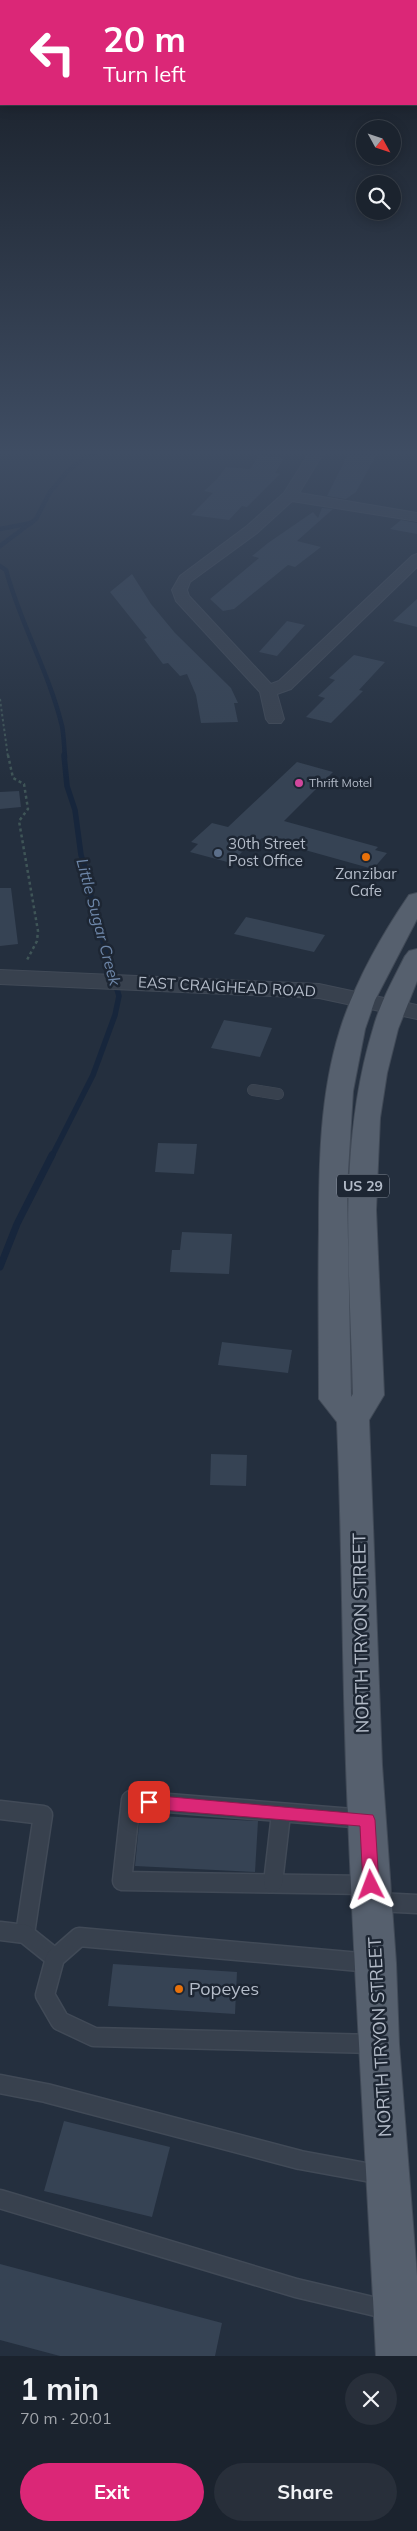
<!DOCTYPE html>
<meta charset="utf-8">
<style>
body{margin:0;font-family:Mulish,sans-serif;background:#282f3a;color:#f1f3f6;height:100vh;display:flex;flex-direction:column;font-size:19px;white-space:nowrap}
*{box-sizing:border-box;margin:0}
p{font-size:16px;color:#a0a4aa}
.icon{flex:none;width:28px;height:28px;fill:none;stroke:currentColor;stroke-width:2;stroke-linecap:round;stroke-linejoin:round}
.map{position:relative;height:2356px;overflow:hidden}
.panel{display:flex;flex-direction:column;background:#1b232e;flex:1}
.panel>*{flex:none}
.top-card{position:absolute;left:0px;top:0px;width:418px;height:105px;box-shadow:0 2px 12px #0003,0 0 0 1px #39404a;background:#db2777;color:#fff;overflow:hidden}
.needle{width:32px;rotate:130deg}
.tools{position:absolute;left:356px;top:120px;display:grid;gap:10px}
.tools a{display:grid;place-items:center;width:45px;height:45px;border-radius:50%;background:#1b232e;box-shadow:0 2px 12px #0003,0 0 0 1px #39404a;font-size:25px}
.pin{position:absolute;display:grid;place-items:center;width:42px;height:42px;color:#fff;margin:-21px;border-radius:10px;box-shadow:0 2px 8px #0006}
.me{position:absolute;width:55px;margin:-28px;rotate:357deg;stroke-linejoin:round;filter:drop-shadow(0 0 4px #0008)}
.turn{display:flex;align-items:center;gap:18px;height:105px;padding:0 20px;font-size:22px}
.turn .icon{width:65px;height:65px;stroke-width:2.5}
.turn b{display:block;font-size:35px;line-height:42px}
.round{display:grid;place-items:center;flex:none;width:52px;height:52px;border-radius:26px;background:#282f3a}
.head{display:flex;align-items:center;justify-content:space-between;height:85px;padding:0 20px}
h1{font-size:30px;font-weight:700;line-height:38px}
.button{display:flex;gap:10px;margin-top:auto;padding:10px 20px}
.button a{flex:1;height:58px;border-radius:30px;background:#db2777;color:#fff;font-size:20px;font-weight:700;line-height:58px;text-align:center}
.button a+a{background:#282f3a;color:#f1f3f6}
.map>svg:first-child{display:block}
</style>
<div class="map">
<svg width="417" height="2356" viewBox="0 0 417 2356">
<rect width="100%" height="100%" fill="#242f3e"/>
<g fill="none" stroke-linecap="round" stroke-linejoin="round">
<g stroke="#17263c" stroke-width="4.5">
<polyline points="0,529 31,523"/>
<polyline points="0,546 36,519 50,492 68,471 83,459 99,450"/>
<path d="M 0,566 L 6,570 C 20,623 49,672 62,726 C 64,736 64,747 65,757"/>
</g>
<polyline stroke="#17263c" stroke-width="5.5" points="52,1156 93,1075 115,1015 119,996 92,904 88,876 81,855 75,810 67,786 64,755"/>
<polyline stroke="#17263c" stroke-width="7" points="0,1267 17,1224 52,1155"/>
</g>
<g fill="#364354">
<polygon points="350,450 378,452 356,492 346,499 327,496"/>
<polygon points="259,455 284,458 275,473 280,474 247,507 242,506 229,520 191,515 213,493 204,491 217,479 226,467 250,469"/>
<polygon points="322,508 333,509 297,541 321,547 295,567 288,565 234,609 223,611 210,599 259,558 252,556 268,543 313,512 318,518"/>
<polygon points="401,520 417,523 417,534 390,529"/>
<polygon points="132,574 151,604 175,633 231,688 238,703 234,703 238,722 201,723 196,695 187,674 180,676 168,663 163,664 144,639 147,638 138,627 110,592"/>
<polygon points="417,599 417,627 393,621"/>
<polygon points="287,621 305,625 277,656 259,652"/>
<polygon points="354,655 385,662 359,690 363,691 331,723 306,717 325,698 318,696 335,680 329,678"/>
<polygon points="297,762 333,772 284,821 378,847 375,850 387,853 373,869 262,838 254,845 250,844 231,863 190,852 198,844 191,842 212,823 228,827"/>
<polygon points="19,791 21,807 0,809 0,792"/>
<polygon points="0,888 11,888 18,944 0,946"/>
<polygon points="246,917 325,935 314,952 234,934"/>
<polygon points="224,1020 272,1028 260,1057 211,1048"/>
<polygon points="158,1143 197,1144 194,1174 155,1172"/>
<polygon points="182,1232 232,1234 229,1274 170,1272 172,1250 180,1250"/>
<polygon points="222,1342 292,1350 288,1373 218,1365"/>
<polygon points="211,1454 247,1455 246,1486 210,1485"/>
<polygon points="140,1815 258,1821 255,1872 135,1866"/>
<polygon points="113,1964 237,1972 235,2014 108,2006"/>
<polygon points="64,2121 170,2147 152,2217 44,2191"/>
<polygon points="0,2264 222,2323 215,2356 60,2356 0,2340"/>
</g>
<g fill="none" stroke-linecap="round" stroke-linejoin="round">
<defs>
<polyline id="service-far1" points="253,1090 278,1094"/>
<g id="service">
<polyline points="0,1810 43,1815 25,1934"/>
<polyline points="365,1819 131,1800 122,1881 368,1885"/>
<polyline points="273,1883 281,1814"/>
<polyline points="377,1902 417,1904"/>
<polyline points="0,1931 25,1934 55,1958"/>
<polyline points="371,1963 79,1937 55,1958 45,1995 60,2021 94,2037 375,2044"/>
<polyline points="0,2084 46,2093 300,2160 382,2175"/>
<polyline points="0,2199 296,2288 389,2310"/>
</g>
<polygon id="minor" points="311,450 325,450 299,493 417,513 417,521 292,501 257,533 190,582 187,590 189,596 271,684 279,681 412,556 417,554 417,567 291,689 277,694 284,719 281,723 269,723 266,719 260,692 176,601 172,590 180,576 247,526 284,493"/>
<polygon id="tertiary" points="0,970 319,984 417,1005 417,1019 319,998 0,984"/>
<path id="primary" d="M 417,893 L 417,919 L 375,1000 L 365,1029 L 353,1091 L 347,1188 L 351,1397 L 353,1394 C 350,1272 337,1147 373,1029 C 380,1003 393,980 405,956 L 409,951 L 417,949 L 417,981 L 398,1029 L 387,1073 L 380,1118 L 376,1210 L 384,1395 L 369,1420 L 382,1765 L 396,1963 L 399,2044 L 417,2276 L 417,2356 L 376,2356 C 366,2159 353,1962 346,1765 C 342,1651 342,1536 337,1422 L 319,1399 C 319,1342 318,1285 319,1229 C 319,1162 320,1094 340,1030 C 355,982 381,936 409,895 Z"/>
</defs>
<use href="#service-far1" stroke="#414a57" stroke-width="12"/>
<use href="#service" stroke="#414a57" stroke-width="21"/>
<use href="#minor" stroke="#414a57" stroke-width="2"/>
<use href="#tertiary" stroke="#414a57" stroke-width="2"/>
<use href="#primary" stroke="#414a57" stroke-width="2"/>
<g stroke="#3f5557" stroke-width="2" stroke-dasharray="2.5 2.5" stroke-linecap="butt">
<polyline points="0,456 10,450"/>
<polyline points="0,699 8,757"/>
</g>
<polyline stroke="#3f5557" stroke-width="2.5" stroke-dasharray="3 3" stroke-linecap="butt" points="8,755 13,778 24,784 28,809 19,821 38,931 37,941 27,960"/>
<use href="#service-far1" stroke="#38414e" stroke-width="11"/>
<use href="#service" stroke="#38414e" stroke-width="18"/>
<use href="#minor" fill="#38414e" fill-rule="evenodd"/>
<use href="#tertiary" fill="#38414e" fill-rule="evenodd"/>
<use href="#primary" fill="#56606e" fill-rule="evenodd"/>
</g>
<linearGradient id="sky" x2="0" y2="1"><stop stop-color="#141a22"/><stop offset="0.58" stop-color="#3f4d63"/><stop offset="1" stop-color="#3f4d63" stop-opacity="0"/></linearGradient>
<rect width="417" height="780" fill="url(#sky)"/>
<polygon fill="#db2777" stroke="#8e194d" points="149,1795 373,1815 375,1820 379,1885 376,1890 371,1892 365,1890 363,1885 360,1826 149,1809 144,1807 142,1802 144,1797"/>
<circle fill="#d1479c" stroke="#1d2633" stroke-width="2" cx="299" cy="783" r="5"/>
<circle fill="#5c6f8a" stroke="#1d2633" stroke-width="2" cx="218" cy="853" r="5"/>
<g fill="#e8710a" stroke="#1d2633" stroke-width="2">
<circle cx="366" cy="857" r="5"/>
<circle cx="179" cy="1989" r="5"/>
</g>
<g text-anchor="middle" stroke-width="5" stroke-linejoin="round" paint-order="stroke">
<g font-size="12" fill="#b4bcc9" stroke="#1d2633" text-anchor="start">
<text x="309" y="787">Thrift Motel</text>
</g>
<rect fill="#1d2633" stroke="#878f9c" stroke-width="1" x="337" y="1174.5" width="52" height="23" rx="4"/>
<g font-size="14" font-weight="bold" fill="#b4bcc9">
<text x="363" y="1191">US 29</text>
</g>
<g font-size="15" fill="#b4bcc9" stroke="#1d2633" text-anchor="start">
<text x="228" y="849">30th Street<tspan x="228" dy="17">Post Office</tspan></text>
<text x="366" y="879" text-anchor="middle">Zanzibar<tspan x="366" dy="17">Cafe</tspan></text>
</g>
<g font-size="15" fill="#b4bcc9" stroke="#1d2633">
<text transform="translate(227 987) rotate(3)" y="5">EAST CRAIGHEAD ROAD</text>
</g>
<g font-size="16" font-style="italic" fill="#6d86a8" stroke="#1d2633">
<text transform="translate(99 922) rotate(75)" y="6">Little Sugar Creek</text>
</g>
<g font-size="18" fill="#b4bcc9" stroke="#1d2633">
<text transform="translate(361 1633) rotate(-91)" y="6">NORTH TRYON STREET</text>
<text transform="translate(380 2037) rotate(-93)" y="6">NORTH TRYON STREET</text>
</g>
<g font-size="18" fill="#b4bcc9" stroke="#1d2633" text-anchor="start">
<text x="189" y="1995">Popeyes</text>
</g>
</g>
</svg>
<div class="tools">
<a><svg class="needle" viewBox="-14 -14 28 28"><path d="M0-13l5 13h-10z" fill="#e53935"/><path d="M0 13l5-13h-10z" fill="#a0a4aa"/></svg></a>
<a><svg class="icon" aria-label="search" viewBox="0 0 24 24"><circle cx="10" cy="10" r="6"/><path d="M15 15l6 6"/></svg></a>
</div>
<div class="pin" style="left:149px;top:1802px;background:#d93025"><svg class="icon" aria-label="arrive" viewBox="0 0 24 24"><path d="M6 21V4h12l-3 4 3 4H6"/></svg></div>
<svg class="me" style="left:371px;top:1885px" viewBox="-20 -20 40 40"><path d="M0-17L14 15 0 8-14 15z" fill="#db2777" stroke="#fff" stroke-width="4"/></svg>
<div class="top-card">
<div class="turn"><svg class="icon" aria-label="left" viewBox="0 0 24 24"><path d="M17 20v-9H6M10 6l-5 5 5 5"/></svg><div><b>20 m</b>Turn left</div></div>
</div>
</div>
<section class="panel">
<div class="head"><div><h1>1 min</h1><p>70 m · 20:01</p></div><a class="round"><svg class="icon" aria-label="close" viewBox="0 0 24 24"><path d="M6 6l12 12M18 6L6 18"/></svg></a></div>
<div class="button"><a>Exit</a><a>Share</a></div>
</section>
